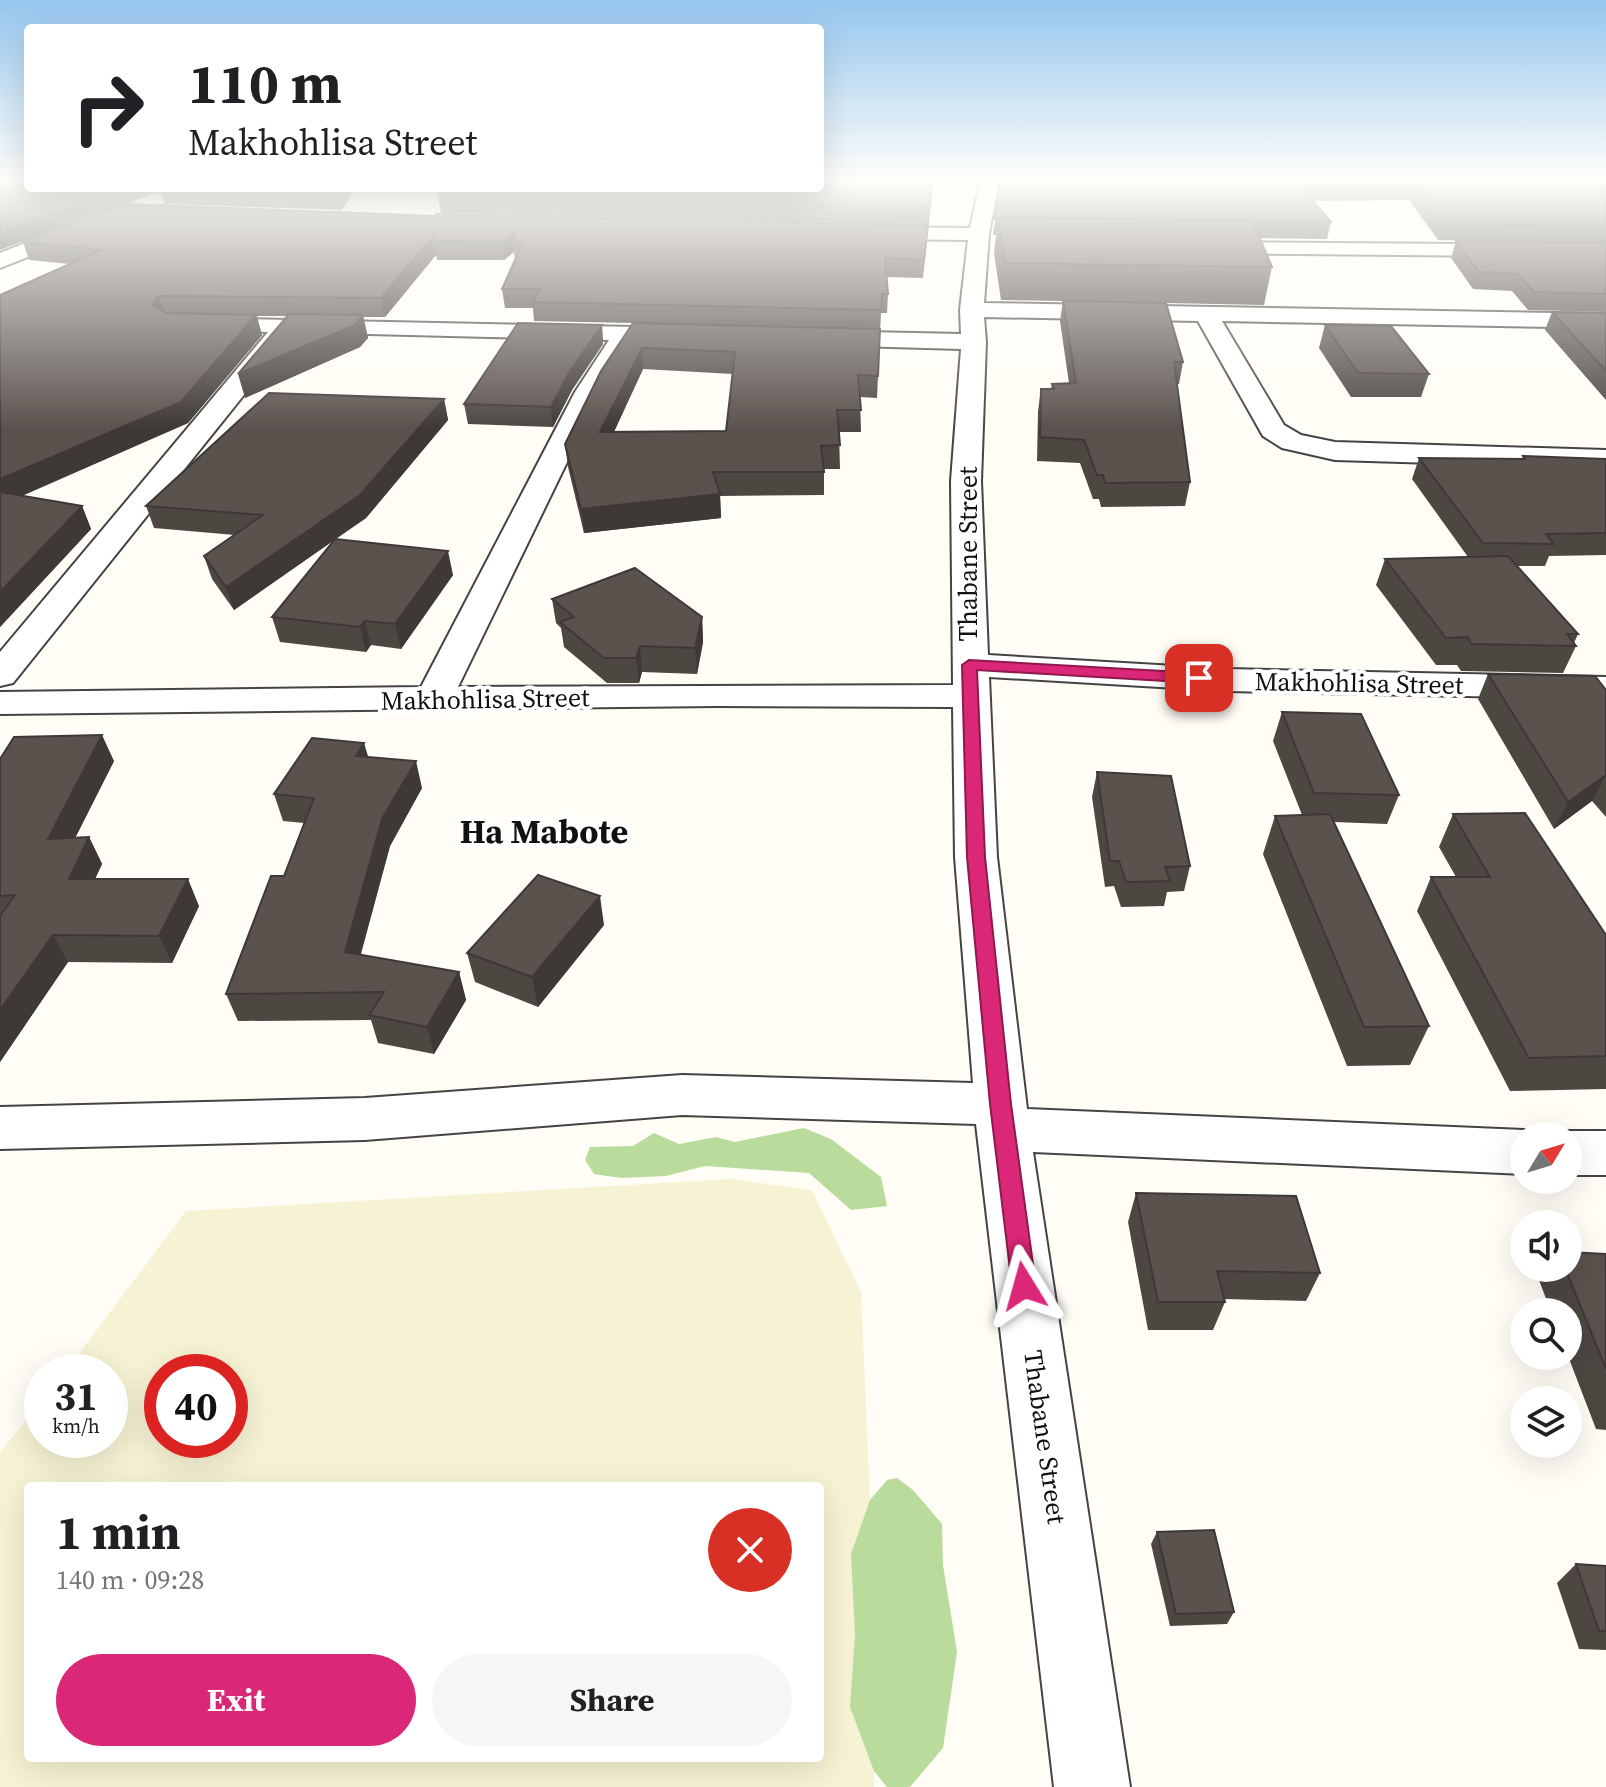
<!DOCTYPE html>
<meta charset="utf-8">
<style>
body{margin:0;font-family:"Source Serif 4",serif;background:#f6f6f6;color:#202124;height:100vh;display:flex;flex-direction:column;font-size:30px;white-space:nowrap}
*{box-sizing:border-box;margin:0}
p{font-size:26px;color:#757577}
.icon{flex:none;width:44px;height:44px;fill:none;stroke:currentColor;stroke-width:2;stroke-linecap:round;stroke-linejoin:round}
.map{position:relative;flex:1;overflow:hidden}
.drawer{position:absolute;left:24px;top:1482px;width:800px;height:280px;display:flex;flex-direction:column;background:#fff;border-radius:8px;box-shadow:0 8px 32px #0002}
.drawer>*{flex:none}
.banner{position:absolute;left:24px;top:24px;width:800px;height:168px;border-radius:8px;box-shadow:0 8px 32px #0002;background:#fff;color:#202124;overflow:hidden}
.needle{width:52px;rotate:52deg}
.buttons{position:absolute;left:1510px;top:1122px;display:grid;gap:16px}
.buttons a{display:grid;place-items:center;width:72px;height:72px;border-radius:50%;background:#fff;box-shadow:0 8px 32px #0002;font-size:40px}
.speed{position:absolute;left:24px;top:1354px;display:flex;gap:16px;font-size:40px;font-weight:700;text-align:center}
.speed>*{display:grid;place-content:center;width:104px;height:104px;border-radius:50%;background:#fff;box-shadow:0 8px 32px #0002;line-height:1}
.speed small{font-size:20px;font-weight:400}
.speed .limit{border:12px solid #d22;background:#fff;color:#111}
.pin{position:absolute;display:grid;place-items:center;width:68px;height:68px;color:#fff;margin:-34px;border-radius:16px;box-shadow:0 4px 12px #0006}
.me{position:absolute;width:88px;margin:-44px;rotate:352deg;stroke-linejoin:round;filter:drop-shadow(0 0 6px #0008)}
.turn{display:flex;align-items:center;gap:28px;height:168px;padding:0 32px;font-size:36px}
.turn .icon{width:104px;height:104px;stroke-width:2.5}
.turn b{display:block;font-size:56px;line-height:68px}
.round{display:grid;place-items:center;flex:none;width:84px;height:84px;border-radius:42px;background:#f6f6f6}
.summary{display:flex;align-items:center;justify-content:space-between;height:136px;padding:0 32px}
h1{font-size:48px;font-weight:700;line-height:60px}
.cta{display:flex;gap:16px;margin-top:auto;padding:16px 32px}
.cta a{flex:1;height:92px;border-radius:48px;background:#db2777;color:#fff;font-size:32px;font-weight:700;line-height:92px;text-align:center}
.cta a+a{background:#f6f6f6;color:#202124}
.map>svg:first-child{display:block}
</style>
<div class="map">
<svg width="1606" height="1787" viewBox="0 0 1606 1787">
<rect width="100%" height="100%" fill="#fffdf5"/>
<path fill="#f6f3d4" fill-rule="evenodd" d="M 731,1179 L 812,1190 L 861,1292 L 870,1500 L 874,1787 L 0,1787 L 0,1452 L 42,1401 L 42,1440 L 110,1440 L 110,1372 L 65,1372 L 186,1211 ZM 162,1372 L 230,1372 L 230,1440 L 162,1440 ZM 28,1486 L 820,1486 L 820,1758 L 28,1758 Z"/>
<g fill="#b9dc9c">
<polygon points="804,1128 831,1139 881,1177 887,1206 851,1210 809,1173 705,1166 666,1176 621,1178 594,1174 585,1160 590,1147 633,1146 654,1133 679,1144 716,1137 735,1142"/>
<polygon points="897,1478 913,1490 942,1524 943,1565 957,1652 943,1748 910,1787 887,1787 874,1771 850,1707 855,1635 851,1554 870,1500 887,1480"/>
</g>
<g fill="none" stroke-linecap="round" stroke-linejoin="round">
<defs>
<g id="minor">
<polygon points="981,179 999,179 989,234 984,303 1606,314 1606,328 1222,321 1284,425 1301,435 1335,442 1606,450 1606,468 1335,460 1282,448 1263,436 1198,321 984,317 986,342 981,481 988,655 1227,669 1606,677 1606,699 1227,691 989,677 997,857 1027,1109 1524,1130 1541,1136 1524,1136 1524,1174 1033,1152 1130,1787 1054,1787 976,1124 682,1115 365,1140 0,1149 0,1107 365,1098 682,1075 973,1083 955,857 953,707 718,706 0,714 0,692 421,687 575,392 609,340 288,332 290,336 287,341 13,683 0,686 0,652 268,332 200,330 192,328 188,323 192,318 687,328 696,330 699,335 696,340 633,341 601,392 458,687 953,685 951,481 961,349 820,345 811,343 808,338 811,333 820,331 961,334 960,310 968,240 869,239 859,233 869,227 970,228"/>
<polygon points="168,188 195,188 192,192 0,268 0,253"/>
<polygon points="1205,242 1606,245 1606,257 1197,253 1194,248 1197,243"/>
<polygon points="1568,1131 1606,1131 1606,1175 1568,1175 1568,1136 1554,1136"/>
</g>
</defs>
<use href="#minor" stroke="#444" stroke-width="4"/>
<use href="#minor" fill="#fff" fill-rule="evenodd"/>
</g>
<g fill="#4d4742" fill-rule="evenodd">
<polygon points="933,179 929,224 441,213 438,196"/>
<polygon points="1001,179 1606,179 1606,243 1438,240 1409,200 1313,201 1331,222 1327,239 1260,238 1272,267 1264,305 1166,303 1183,362 1179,384 1177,384 1190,482 1185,506 1101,507 1099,499 1093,499 1080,463 1037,461 1038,411 1041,389 1051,389 1052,384 1069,383 1060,321 1063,301 1001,300 994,253 996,235 993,235"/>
<polygon points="28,188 355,188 342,210 165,204 163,197 153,192"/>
<polygon points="1456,241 1606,243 1606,312 1528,310 1512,291 1473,289 1451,258"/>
<path d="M 23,242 L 927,242 L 923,278 L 887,277 L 888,294 L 887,313 L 881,313 L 877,398 L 860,397 L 861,432 L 839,432 L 840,469 L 824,469 L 824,495 L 720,496 L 721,518 L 584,533 L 568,467 L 565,444 L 633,323 L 534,321 L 533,308 L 505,308 L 502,289 L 515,260 L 514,252 L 504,260 L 437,260 L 436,255 L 385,317 L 363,317 L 368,338 L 360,347 L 245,398 L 286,316 L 257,316 L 262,335 L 188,423 L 22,496 L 82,506 L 91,529 L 0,627 L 0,295 L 70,264 L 29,260 ZM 643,369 L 733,374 L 726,431 L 614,432 Z"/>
<polygon points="1552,312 1606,313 1606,400 1545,330"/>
<polygon points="602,325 603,344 572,390 553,427 468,424 464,404"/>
<polygon points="1325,325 1429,374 1421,397 1351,397 1319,348"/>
<polygon points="444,399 448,420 366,518 335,539 453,575 401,649 371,645 366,652 280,642 272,617 334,540 234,610 212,579 204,556 235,535 154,528 146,506"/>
<polygon points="1523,456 1606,459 1606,555 1549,556 1545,566 1517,566 1578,634 1574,643 1576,646 1563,673 1461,671 1457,665 1436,665 1376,585 1385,559 1468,557 1412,479 1419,458 1522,459"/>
<polygon points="552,599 702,617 703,642 697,674 642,672 639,683 607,683 564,647 561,628 556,623"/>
<polygon points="1488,674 1606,690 1606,817 1592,801 1554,829 1478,699"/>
<polygon points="1282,712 1399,795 1387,824 1334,822 1429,1026 1410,1065 1347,1066 1263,854 1275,816 1302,815 1273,741"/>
<polygon points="368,757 422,788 390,846 360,955 459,972 466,1000 434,1054 378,1043 371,1020 238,1021 226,994 284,876 304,823 283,821 274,794"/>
<polygon points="0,759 114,761 75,838 89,837 102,864 95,879 199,906 172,963 68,962 0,1062"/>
<polygon points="1097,772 1190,866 1184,891 1167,892 1164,906 1121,907 1114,886 1105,887 1092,797"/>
<polygon points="1453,814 1606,935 1606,1089 1510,1091 1417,911 1431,877 1456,877 1439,847"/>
<polygon points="604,925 538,1007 475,982 467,953"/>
<polygon points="1136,1193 1320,1273 1306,1301 1224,1299 1225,1302 1213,1330 1148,1330 1128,1222"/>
<polygon points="1606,1254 1606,1430 1596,1429 1568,1356 1568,1312 1551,1312 1539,1280 1547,1268 1568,1268"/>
<polygon points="1157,1532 1234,1612 1227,1624 1170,1626 1151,1544"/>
<polygon points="1576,1564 1606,1566 1606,1650 1579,1649 1557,1583"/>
</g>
<g fill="#3f3936">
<polygon points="123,188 152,188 153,192 0,250 0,233"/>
<polygon points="343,188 355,188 342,210 338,196"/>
<polygon points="517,230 512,242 514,252 504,260 502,242"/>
<polygon points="434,235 433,241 436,255 385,317 381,298"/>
<polygon points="159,296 165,315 152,305"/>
<polygon points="256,315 262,335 188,423 0,505 0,479"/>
<polygon points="363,315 368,338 360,347 245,398 238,374"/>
<polygon points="602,325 603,344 572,390 553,427 551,407 570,371"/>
<polygon points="642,348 643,369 603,455 600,432"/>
<polygon points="444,399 448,420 366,518 234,610 226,587"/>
<polygon points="720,494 721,518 584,533 581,509"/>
<polygon points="82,506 91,529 0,627 0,592"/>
<polygon points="448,551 453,575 401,649 395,624"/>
<polygon points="702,617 703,642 697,674 695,648"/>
<polygon points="365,621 371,645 366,652 360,627"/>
<polygon points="640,646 642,672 639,683 636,658"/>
<polygon points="102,735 114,761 61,866 48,839"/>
<polygon points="364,743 372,769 356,756"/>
<polygon points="416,761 422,788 390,846 354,980 345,952 382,819"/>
<polygon points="1606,775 1592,801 1554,829 1568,802"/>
<polygon points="89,837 102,864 82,906 69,879"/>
<polygon points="188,879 199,906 172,963 159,936"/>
<polygon points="600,896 604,925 538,1007 532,977"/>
<polygon points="53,935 68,962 0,1062 0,1010"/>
<polygon points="459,972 466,1000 434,1054 427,1027"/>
</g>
<g fill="#5a524d" stroke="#3f3936" stroke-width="2" fill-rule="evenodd">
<polygon points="0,179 28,179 28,188 123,188 0,233"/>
<polygon points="820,179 933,179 930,207 438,196 439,188 820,188"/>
<polygon points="1001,179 1606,179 1606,226 1443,224 1414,184 1299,185 1331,222 1253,222 1252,220 998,218 998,219 994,219"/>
<polygon points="161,188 343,188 338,196 161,190"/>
<polygon points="123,204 436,216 436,214 928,225 924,260 885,258 888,294 882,294 881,310 532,302 540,289 502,289 523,242 512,242 517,230 502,242 433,241 434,235 381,298 159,296 152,305 166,313 256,315 181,402 0,479 0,295 101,250 23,242"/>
<polygon points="998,218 1252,220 1272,267 1005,263"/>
<polygon points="1456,241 1606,243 1606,294 1534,292 1518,274 1479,272"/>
<polygon points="1063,301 1166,303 1183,362 1174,362 1190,482 1105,483 1103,475 1097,475 1084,440 1040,437 1041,389 1054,389 1052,384 1076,383"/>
<polygon points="1552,312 1606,313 1606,371"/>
<polygon points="289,314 363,315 355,325 238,374"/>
<polygon points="518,323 602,325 570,371 551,407 464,404"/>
<path d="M 633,323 L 880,329 L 878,376 L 858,375 L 861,410 L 837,410 L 840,445 L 821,446 L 824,472 L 713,472 L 720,494 L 581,509 L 565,444 L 601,371 ZM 642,348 L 735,352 L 726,431 L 600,432 Z"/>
<polygon points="1325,325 1391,326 1429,374 1358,373"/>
<polygon points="269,393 444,399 360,495 226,587 204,556 263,515 146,506"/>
<polygon points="1523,456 1606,459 1606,533 1546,534 1554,544 1483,543 1419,458 1525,459"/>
<polygon points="0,492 82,506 0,592"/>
<polygon points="335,539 448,551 395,624 365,621 360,627 272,617"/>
<polygon points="1508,556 1578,634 1567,634 1576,646 1471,644 1468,637 1446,638 1385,559"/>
<polygon points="635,568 702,617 695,648 640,646 636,658 604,658 560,622 574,617 552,599"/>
<polygon points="1488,674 1595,676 1606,690 1606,775 1568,802"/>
<polygon points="1282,712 1361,714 1399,795 1314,793"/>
<polygon points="102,735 48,839 89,837 69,879 188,879 159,936 53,935 0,1010 0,916 15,895 0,896 0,759 14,737"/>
<polygon points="312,738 364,743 356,756 416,761 382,819 345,952 459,972 427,1027 369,1015 384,992 226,994 271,876 284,876 314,798 274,794"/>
<polygon points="1097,772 1171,776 1190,866 1165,867 1170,881 1126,882 1119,861 1110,861"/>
<polygon points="1525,813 1606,935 1606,1056 1529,1058 1431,877 1490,877 1453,814"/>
<polygon points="1330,814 1429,1026 1364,1027 1275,816"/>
<polygon points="538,875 600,896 532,977 467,953"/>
<polygon points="1136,1193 1296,1196 1320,1273 1217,1271 1225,1302 1158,1302"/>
<polygon points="1568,1252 1606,1254 1606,1369 1565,1268 1568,1268"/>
<polygon points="1214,1530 1234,1612 1176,1614 1157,1532"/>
<polygon points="1576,1564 1606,1566 1606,1631 1599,1631"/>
</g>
<linearGradient id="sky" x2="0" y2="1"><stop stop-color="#95c6ee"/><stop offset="0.42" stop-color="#fffefa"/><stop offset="1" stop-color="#fffefa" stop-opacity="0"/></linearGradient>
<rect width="1606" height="429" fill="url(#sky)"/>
<polygon fill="#db2777" stroke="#8e194d" stroke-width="2" points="969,660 1199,673 1206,678 1199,683 977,670 985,857 1011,1104 1036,1286 1033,1294 1024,1297 1016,1294 1012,1286 990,1104 967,857 962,665"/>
<g text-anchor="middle" stroke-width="8" stroke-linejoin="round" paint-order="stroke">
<g font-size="26" fill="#111" stroke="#fff">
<text transform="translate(968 554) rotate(-90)" y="9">Thabane Street</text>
<text transform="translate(1359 683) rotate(1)" y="9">Makhohlisa Street</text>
<text transform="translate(485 699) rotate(-1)" y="9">Makhohlisa Street</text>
<text transform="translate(1045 1437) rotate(82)" y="9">Thabane Street</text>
</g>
<g font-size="34" font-weight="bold" fill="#111" stroke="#fff">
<text x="544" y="843">Ha Mabote</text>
</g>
</g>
</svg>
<div class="buttons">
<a><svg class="needle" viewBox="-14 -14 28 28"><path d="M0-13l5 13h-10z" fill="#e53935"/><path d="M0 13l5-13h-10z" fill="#757577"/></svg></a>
<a><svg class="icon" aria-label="sound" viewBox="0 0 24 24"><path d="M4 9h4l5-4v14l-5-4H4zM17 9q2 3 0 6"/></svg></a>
<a><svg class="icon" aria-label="search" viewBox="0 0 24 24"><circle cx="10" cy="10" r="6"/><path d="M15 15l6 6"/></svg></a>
<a><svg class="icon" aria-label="layers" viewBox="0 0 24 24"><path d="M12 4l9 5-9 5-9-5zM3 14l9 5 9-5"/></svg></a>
</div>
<div class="speed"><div>31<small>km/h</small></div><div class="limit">40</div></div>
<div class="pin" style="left:1199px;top:678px;background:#d93025"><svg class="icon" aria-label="arrive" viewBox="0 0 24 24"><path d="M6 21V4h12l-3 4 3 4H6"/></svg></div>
<svg class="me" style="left:1024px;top:1286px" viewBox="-20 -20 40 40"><path d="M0-17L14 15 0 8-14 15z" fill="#db2777" stroke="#fff" stroke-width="4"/></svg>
<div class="banner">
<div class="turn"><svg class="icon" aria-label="right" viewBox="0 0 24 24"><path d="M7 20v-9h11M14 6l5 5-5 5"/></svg><div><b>110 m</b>Makhohlisa Street</div></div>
</div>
<section class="drawer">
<div class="summary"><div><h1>1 min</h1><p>140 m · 09:28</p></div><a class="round" style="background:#d93025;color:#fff"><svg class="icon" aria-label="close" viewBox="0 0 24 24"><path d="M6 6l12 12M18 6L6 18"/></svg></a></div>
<div class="cta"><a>Exit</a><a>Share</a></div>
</section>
</div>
